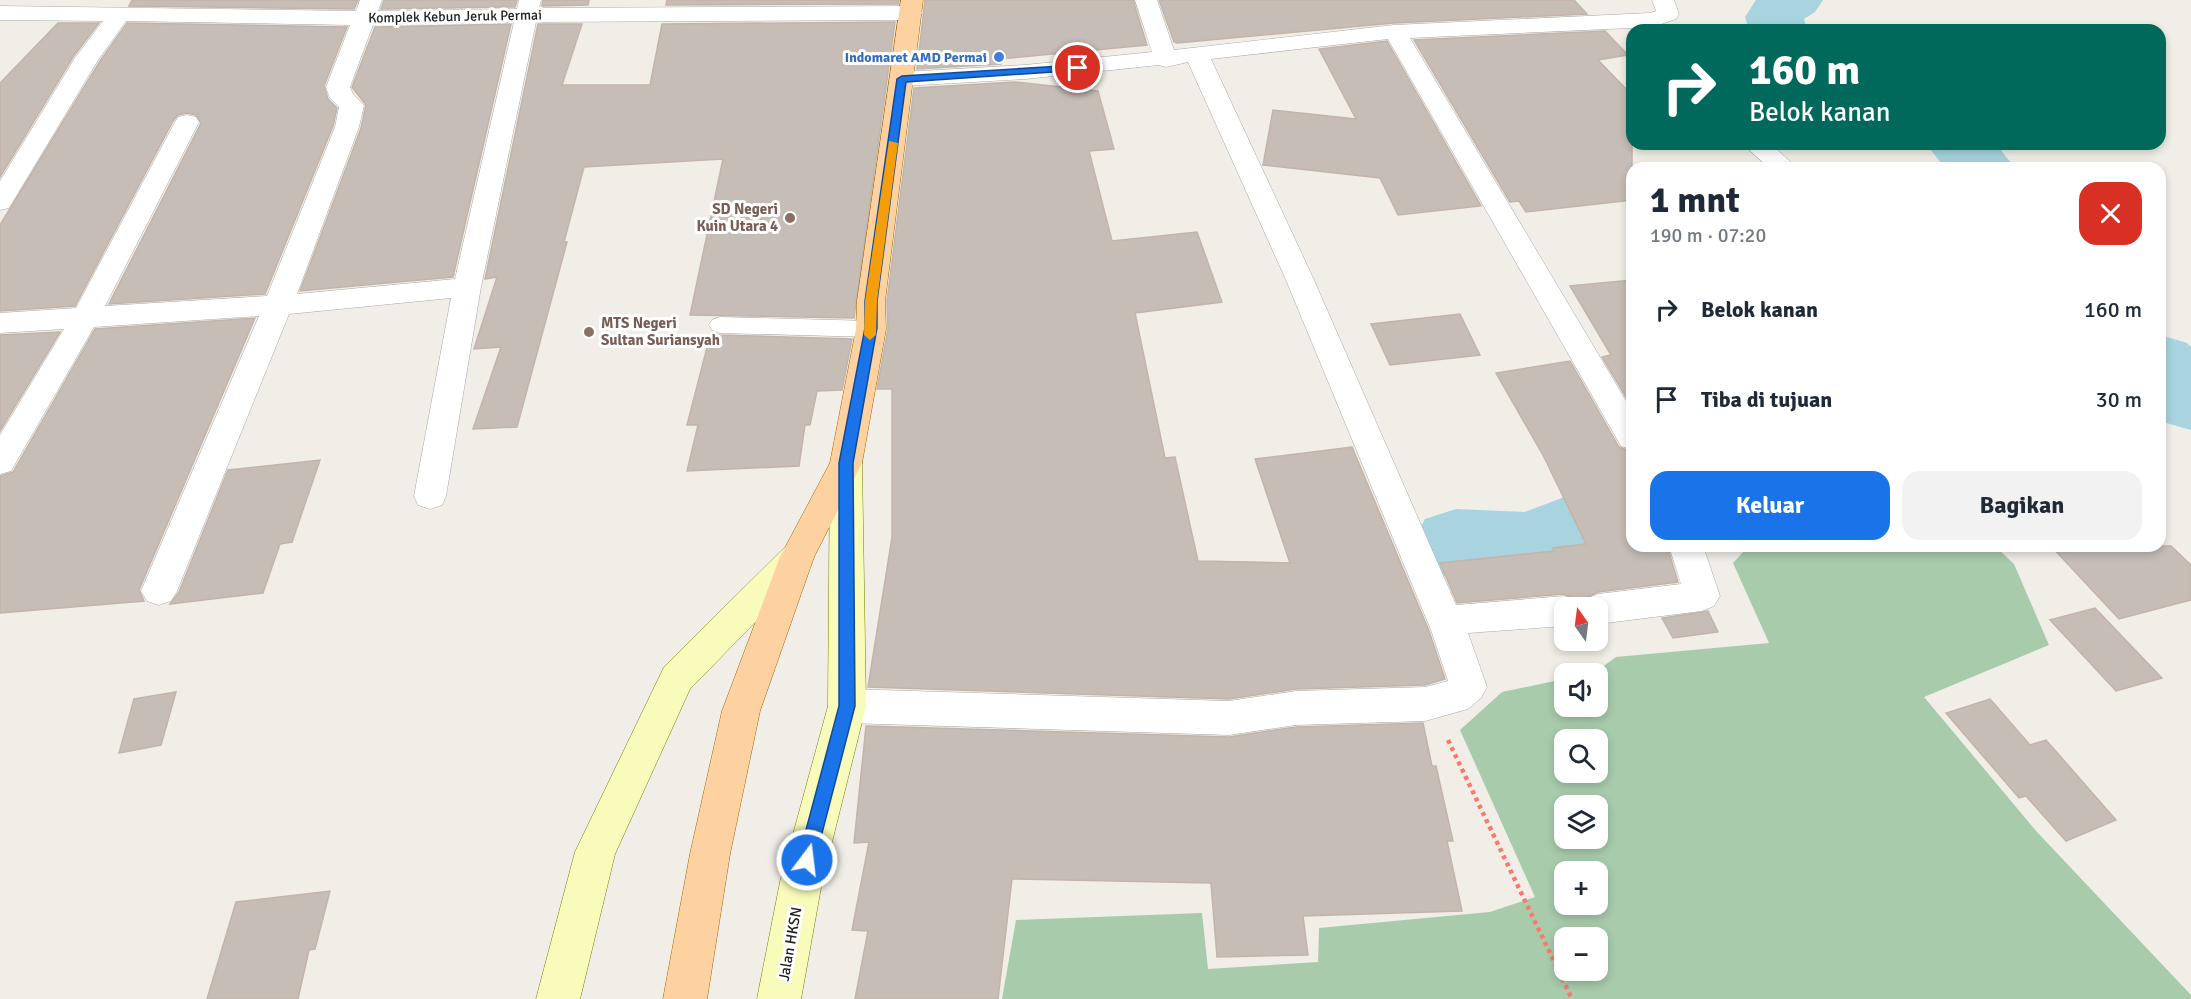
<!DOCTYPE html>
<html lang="id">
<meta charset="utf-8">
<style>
body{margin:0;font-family:Signika,sans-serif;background:#f2f2f3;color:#1f2937;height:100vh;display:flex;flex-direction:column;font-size:22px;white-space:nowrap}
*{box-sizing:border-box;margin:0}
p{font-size:20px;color:#747a83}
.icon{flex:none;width:33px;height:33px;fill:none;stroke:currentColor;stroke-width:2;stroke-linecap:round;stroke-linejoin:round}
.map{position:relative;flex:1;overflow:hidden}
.panel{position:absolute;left:1626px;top:162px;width:540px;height:390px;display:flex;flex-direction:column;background:#fff;border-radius:18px;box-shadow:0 3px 9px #0003}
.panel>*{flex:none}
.top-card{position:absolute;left:1626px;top:24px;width:540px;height:126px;border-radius:18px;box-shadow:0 3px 9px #0003;background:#00695c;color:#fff;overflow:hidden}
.needle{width:39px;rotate:346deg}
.fabs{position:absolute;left:1554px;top:597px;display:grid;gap:12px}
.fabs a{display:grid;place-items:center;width:54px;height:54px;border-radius:12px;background:#fff;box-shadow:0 3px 9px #0003;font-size:30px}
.pin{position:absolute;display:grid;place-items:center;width:51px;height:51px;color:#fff;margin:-26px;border:3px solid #fff;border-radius:50%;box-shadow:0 2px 6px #0007}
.me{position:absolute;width:66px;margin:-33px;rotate:15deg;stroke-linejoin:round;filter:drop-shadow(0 0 4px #0008)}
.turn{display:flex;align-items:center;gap:21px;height:126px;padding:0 24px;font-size:27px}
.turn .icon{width:78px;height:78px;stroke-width:2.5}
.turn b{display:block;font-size:42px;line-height:51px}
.round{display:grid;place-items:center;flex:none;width:63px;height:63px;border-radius:18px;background:#f2f2f3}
.head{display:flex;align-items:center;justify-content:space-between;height:102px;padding:0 24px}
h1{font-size:36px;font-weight:700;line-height:45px}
.cta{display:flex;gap:12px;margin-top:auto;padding:12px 24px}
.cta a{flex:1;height:69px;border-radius:18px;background:#1a73e8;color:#fff;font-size:24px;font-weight:700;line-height:69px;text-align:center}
.cta a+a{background:#f2f2f3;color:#1f2937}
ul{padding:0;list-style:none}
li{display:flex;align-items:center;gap:18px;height:90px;padding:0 24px}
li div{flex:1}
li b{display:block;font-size:22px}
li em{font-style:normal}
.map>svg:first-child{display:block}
</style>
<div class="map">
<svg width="2191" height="999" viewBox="0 0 2191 999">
<rect width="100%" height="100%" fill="#f1eee7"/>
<path fill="#a8cbac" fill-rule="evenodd" d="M 1762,546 L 1995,546 L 2014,564 L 2049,645 L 1924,697 L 2037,832 L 2191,995 L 2191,999 L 1002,999 L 1016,920 L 1202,913 L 1208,969 L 1318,962 L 1319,928 L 1490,912 L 1535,897 L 1460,730 L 1502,692 L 1564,679 L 1564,706 L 1598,706 L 1598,674 L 1594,673 L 1616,657 L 1769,643 L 1733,563 L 1745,550 ZM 1564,740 L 1598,740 L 1598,772 L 1564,772 ZM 1564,806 L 1598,806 L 1598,838 L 1564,838 ZM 1564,872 L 1598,872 L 1598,904 L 1564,904 ZM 1564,938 L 1598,938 L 1598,970 L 1564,970 Z"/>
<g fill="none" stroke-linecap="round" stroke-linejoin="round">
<g fill="#a7d4df" fill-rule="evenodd">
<polygon points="1756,0 1823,0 1815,12 1804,19 1807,30 1749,30 1745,17"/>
<polygon points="1926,144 1996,144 2015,168 1945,168"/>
<polygon points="2160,335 2187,343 2191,347 2191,430 2163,422 2160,418"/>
<polygon points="1632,485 1632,546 1654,546 1632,553 1590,560 1532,583 1456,579 1425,569 1412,544 1425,519 1456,509 1525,512 1575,493"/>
</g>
</g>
<g fill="#c6bdb6" stroke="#c3b4a9" stroke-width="1.5">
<polygon points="132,0 358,0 354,9 129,6"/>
<polygon points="384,0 517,0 515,7 381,9"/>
<polygon points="543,0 589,0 588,5 542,6"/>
<polygon points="667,0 899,0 898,4 666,5"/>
<polygon points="925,0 1133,0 1147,45 1001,59 1001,64 917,69"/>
<polygon points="1159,0 1574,0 1587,14 1394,23 1177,43 1174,42"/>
<polygon points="895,22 854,318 690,315 723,159 584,167 564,242 567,242 517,427 473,429 501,347 474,349 497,277 485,279 538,24 582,24 562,85 650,85 662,24"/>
<polygon points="58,23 99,23 73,57 0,177 0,83"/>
<polygon points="127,23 347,27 324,86 328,99 337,108 333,126 265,294 109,304 201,123 196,115 187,113 178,115 173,121 75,306 0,311 0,225 100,61"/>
<polygon points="511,24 453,277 300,291 361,128 366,105 352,87 375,27"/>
<polygon points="1605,31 1628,55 1598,60 1632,95 1632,200 1526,212 1519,201 1510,202 1414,40"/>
<polygon points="1387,41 1481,206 1398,215 1380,178 1263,165 1273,110 1356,119 1319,49"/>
<polygon points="1015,82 1098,91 1114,149 1089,151 1112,241 1197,232 1222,302 1135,313 1165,458 1175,457 1198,561 1290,563 1255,459 1352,447 1429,631 1445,679 1425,685 1296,689 1229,699 868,687 892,537 892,389 877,389 888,329 887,301 914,88"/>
<polygon points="1632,280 1632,407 1602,357 1611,355 1570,286"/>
<polygon points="1460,314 1480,355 1390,365 1371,324"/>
<polygon points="255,318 139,590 144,601 0,613 0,476 13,472 95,329"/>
<polygon points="60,332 0,431 0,335"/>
<polygon points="711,332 720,335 852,339 842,390 817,391 810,425 805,425 799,466 687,471 698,425 687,425"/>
<polygon points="1570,361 1619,447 1632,452 1632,546 1667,546 1678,582 1598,592 1579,601 1564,594 1457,603 1440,563 1554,551 1553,548 1586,544 1544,457 1496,373"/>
<polygon points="320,460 292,542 280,544 263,593 170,604 179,592 228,470"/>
<polygon points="2051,546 2171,546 2191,565 2191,600 2119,619"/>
<polygon points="2095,608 2162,678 2116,691 2050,620"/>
<polygon points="1708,611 1718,632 1673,638 1662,618"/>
<polygon points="176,692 161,745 119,753 134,699"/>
<polygon points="1990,699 2030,745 2046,740 2116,820 2066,841 2026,796 2019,798 1946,713"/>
<polygon points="1423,723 1432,766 1436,766 1453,841 1447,841 1462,911 1303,916 1308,955 1217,957 1211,883 1012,879 998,999 855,999 868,931 852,930 869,842 854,843 866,726 1229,737 1296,727"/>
<polygon points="330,891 315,949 309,950 298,999 207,999 236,902"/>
</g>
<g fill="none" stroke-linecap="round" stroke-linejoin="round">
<defs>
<polygon id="lane" points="720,317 871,321 879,323 882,329 879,335 871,337 720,333 712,330 709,325 712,320"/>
<g id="street">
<path d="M 360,0 L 382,0 L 378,11 L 517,9 L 519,0 L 541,0 L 539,8 L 911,6 L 919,8 L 922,13 L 919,18 L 911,20 L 536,22 L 481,287 L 446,496 L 442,505 L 430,509 L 418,505 L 414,496 L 451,298 L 289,314 L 177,591 L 171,601 L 159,605 L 147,601 L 141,591 L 259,316 L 94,327 L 11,471 L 0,474 L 0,435 L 64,329 L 0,333 L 0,313 L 76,308 L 175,122 L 178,117 L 187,115 L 196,117 L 199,122 L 105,306 L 267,296 L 335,127 L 339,107 L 330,98 L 326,87 L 350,25 L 126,21 L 98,60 L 9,208 L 0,210 L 0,181 L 75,58 L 103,21 L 0,20 L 0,6 L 356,11 ZM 514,22 L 455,279 L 297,294 L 359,127 L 364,105 L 353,94 L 350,87 L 373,25 Z"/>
<polygon points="1135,0 1157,0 1174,50 1394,25 1650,13 1656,11 1652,0 1674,0 1679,14 1676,19 1653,27 1410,38 1632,411 1632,450 1621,446 1388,39 1211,59 1314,280 1456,605 1564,596 1577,601 1580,608 1564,608 1564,626 1468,633 1487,687 1481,698 1468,709 1425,721 1296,725 1229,735 847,723 834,718 828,706 834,694 847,689 1229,701 1296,691 1425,687 1448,681 1431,630 1286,280 1188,62 1166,67 1159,65 1025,79 902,86 894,84 890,79 894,74 902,72 1025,65 1152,52"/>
<polygon points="1743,144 1771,144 1797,168 1769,168"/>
<polygon points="1669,546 1703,546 1720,596 1714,606 1702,611 1598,624 1598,608 1581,608 1585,599 1598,594 1681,584"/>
</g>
<g id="secondary">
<polygon points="846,451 857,454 862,463 866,706 822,882 801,999 757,999 780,882 828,706 830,463 835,454"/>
<polygon points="797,543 809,547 814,557 809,567 690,689 615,854 580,999 536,999 575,852 664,667 785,547"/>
</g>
<polygon id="primary" points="901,0 923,0 885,301 886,329 862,463 814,557 760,711 730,854 707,999 663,999 690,854 722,711 780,557 830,463 856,329 857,301"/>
</defs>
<use href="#lane" stroke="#a8a8a8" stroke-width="1"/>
<use href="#street" stroke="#a8a8a8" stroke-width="1"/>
<use href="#secondary" stroke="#737c03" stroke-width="1"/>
<use href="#primary" stroke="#9d6500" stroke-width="1"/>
<polyline stroke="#fc786d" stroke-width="4.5" stroke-dasharray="4 4" stroke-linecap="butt" points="1448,740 1572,999"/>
<use href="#lane" fill="#fff" fill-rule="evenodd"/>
<use href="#street" fill="#fff" fill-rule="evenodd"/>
<use href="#secondary" fill="#f9fbbb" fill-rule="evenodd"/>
<use href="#primary" fill="#fdd2a0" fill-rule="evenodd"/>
</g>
<polygon fill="#1a73e8" stroke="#114b97" stroke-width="1.5" points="1078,65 1082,66 1082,70 906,82 877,301 877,328 853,463 855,706 815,860 813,866 807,868 801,866 798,860 839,706 839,463 865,328 865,301 897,79 902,76"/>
<polygon fill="#f59e0b" points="889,141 898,143 877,301 876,335 870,340 864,335 865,301"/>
<circle fill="#3f7fe0" stroke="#fff" stroke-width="2" cx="999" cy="57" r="6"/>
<g fill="#8d6e63" stroke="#fff" stroke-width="2">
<circle cx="790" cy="218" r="6"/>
<circle cx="589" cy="332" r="6"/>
</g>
<g text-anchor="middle" stroke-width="6" stroke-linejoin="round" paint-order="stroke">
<g font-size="14" fill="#212121" stroke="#fff">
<text transform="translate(455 16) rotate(-1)" y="5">Komplek Kebun Jeruk Permai</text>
</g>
<g font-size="14" font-weight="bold" fill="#366cbe" stroke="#fff" text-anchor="end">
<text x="987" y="62">Indomaret AMD Permai</text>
</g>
<g font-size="15" font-weight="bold" fill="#785e54" stroke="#fff" text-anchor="end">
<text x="778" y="214">SD Negeri<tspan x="778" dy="17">Kuin Utara 4</tspan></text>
<text x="601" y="328" text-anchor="start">MTS Negeri<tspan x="601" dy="17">Sultan Suriansyah</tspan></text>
</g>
<g font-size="15" fill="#212121" stroke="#fff">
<text transform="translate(790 944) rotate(-80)" y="5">Jalan HKSN</text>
</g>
</g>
</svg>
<div class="fabs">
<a><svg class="needle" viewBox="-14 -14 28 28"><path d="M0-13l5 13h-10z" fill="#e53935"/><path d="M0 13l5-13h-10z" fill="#747a83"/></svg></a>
<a><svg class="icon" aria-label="sound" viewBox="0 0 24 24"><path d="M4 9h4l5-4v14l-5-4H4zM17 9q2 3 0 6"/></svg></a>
<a><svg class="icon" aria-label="search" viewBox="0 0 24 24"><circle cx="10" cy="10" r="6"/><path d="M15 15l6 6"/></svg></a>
<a><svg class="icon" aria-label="layers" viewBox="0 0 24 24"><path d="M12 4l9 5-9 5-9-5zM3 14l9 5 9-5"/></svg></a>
<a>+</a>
<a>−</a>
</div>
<div class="pin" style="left:1078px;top:68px;background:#d93025"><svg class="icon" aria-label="arrive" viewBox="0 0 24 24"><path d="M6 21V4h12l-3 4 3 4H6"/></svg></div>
<svg class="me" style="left:807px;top:860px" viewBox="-20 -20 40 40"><circle r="17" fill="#1a73e8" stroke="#fff" stroke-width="3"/><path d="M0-11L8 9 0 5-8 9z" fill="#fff"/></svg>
<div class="top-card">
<div class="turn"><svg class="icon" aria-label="right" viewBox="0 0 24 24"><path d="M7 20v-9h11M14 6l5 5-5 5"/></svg><div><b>160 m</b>Belok kanan</div></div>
</div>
<section class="panel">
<div class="head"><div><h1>1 mnt</h1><p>190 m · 07:20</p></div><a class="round" style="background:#d93025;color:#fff"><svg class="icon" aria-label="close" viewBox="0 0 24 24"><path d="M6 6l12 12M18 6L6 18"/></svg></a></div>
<ul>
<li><svg class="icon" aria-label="right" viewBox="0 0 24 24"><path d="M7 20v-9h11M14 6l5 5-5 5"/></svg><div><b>Belok kanan</b></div><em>160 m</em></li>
<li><svg class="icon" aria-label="arrive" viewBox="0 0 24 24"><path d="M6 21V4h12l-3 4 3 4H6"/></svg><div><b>Tiba di tujuan</b></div><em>30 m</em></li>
</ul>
<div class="cta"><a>Keluar</a><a>Bagikan</a></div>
</section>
</div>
